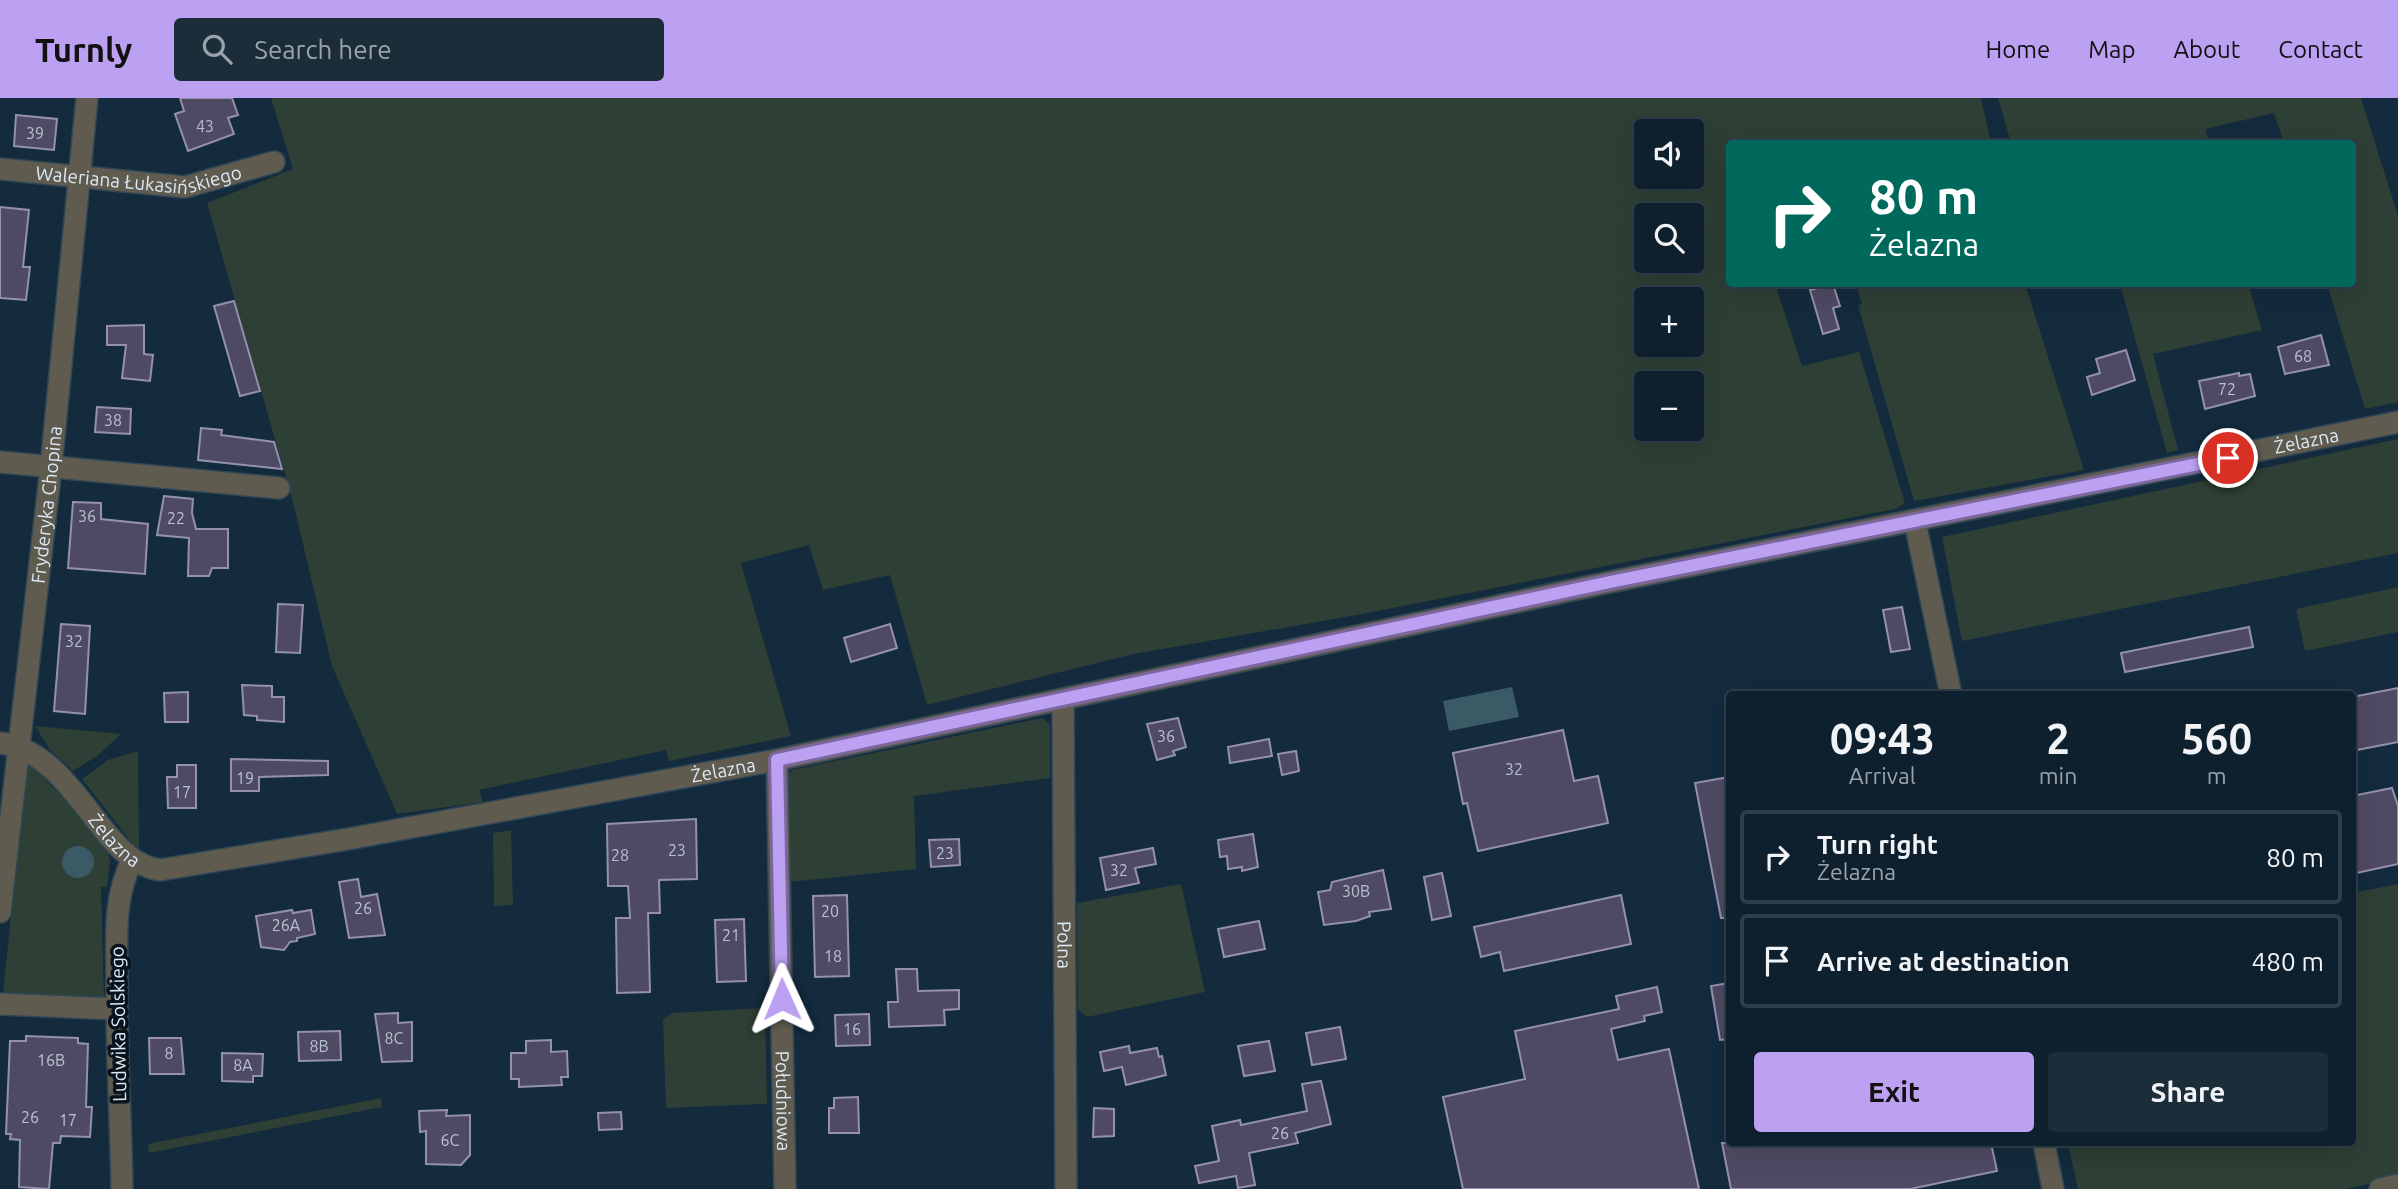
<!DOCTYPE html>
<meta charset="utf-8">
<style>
body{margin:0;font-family:Ubuntu,sans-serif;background:#1c2d3a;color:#f1f3f6;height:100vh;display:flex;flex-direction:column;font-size:26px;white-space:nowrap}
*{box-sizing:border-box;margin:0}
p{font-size:23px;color:#9ba3aa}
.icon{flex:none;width:38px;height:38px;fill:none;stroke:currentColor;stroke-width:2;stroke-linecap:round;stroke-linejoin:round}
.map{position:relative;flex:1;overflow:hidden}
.sheet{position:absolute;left:1726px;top:593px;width:630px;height:455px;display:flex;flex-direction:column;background:#0e202e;border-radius:7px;box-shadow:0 7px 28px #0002,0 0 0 2px #2e3e4a}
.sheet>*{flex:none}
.hud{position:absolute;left:1726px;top:42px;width:630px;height:147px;border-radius:7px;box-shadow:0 7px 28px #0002,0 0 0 2px #2e3e4a;background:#00695c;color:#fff;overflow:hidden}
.buttons{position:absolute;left:1634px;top:21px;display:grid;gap:14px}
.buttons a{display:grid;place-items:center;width:70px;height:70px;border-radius:7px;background:#0e202e;box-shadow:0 7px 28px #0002,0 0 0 2px #2e3e4a;font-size:35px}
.pin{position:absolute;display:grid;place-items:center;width:60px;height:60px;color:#fff;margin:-30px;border:4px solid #fff;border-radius:50%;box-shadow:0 2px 7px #0007}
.me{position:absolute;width:77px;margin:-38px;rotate:359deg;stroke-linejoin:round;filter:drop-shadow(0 0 5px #0008)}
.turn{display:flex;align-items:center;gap:24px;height:147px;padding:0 28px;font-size:32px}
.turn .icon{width:91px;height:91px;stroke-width:2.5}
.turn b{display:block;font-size:49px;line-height:60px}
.eta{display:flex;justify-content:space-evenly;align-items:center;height:119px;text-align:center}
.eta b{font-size:42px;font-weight:600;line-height:49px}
.action{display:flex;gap:14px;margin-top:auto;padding:14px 28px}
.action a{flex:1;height:80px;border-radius:7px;background:#bca0f2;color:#111;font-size:28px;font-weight:600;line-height:80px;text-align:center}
.action a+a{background:#1c2d3a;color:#f1f3f6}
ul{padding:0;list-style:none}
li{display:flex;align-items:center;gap:21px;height:94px;margin:0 14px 10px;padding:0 14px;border:4px solid #2e3e4a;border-radius:7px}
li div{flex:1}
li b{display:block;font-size:26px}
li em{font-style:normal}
header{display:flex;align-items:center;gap:42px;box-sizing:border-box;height:98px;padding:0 35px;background:#bca0f2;color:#111}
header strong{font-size:33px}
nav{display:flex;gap:38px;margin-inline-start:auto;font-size:24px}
.search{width:490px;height:63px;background:#1c2d3a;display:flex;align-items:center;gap:18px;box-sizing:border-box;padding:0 24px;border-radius:7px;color:#9ba3aa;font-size:26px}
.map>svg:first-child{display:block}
</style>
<header>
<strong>Turnly</strong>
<div class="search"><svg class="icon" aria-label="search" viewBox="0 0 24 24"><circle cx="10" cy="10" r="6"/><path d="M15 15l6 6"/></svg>Search here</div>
<nav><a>Home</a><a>Map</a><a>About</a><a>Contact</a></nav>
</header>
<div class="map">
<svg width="2398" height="1091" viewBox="0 0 2398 1091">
<rect width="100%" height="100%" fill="#132b3d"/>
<g fill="#2e3f35" fill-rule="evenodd">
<path d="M 271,0 L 1981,0 L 1991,45 L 1729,46 L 1729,186 L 1775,186 L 1802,268 L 1859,254 L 1905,405 L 1895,411 L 1362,516 L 1134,556 L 927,607 L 890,477 L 823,492 L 809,447 L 741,465 L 791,638 L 669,663 L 666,652 L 479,692 L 483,704 L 397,716 L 332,568 L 293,404 L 207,105 L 293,71 ZM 1647,33 L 1692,33 L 1692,79 L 1647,79 ZM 1647,117 L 1692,117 L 1692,163 L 1647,163 ZM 1647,201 L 1692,201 L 1692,247 L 1647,247 ZM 1647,285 L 1692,285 L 1692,331 L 1647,331 Z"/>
<polygon points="1998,0 2361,0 2398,118 2398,304 2365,311 2327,186 2352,186 2352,46 2284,45 2274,15 2205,31 2209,45 2011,45"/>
<polygon points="1856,186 2025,186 2084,372 1914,403 1858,207 1862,206"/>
<polygon points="2120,186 2248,186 2262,232 2153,256 2178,352 2167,355"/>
<polygon points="2398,341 2398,455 1962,543 1942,439"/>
<polygon points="2398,489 2398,534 2305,553 2296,511"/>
<polygon points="1042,620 1050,626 1050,680 914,698 916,771 789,784 789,676 792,672"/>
<polygon points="35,628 121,636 97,658 73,673 50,652"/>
<polygon points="138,653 139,754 82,681 108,662"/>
<polygon points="27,662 107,746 110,765 107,789 101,789 104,900 3,896"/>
<polygon points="511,732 513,807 494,808 493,735"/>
<polygon points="1181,786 1205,894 1087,919 1078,912 1077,805"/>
<polygon points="2398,786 2398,1080 2345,1091 2078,1091 2068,1045 2352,1045 2352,795"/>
<polygon points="765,910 767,1006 666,1010 663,921 673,915"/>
<polygon points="381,1000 382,1009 149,1055 148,1046"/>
</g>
<g fill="#3a5a66">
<polygon points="1512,589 1519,619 1449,633 1443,603"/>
<circle cx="78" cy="764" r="16"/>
</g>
<g fill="#4e4a63" stroke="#9590af" stroke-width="2">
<polygon points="180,0 232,0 238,17 228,20 234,36 188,53 175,16 184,13"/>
<polygon points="16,17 57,21 54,52 14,48"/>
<polygon points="0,109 29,112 23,169 30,169 26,202 0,200"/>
<polygon points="1833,186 1840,208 1833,210 1839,231 1823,236 1810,192"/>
<polygon points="234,203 260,293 240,298 214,208"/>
<polygon points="144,227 144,256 153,257 150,283 122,280 126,247 107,247 107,228"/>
<polygon points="2321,237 2329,267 2285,276 2278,249"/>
<polygon points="2126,252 2135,282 2092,297 2087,279 2100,275 2096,261"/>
<polygon points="2239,275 2239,278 2250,276 2255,298 2205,311 2199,283"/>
<polygon points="97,309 131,311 130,336 95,334"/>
<polygon points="201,330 222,332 221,337 274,344 282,371 198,362"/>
<polygon points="164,398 193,401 192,415 196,431 228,431 228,470 212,470 209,478 188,478 189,440 157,437"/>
<polygon points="73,404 101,405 101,421 148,426 145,476 68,470"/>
<polygon points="278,506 303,507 300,555 276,554"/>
<polygon points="1902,509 1910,551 1891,554 1883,512"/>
<polygon points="61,526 90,528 85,616 54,613"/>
<polygon points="890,526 897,550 851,564 844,540"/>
<polygon points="2249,529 2253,549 2125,574 2121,555"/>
<polygon points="242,587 272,588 272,599 284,599 284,624 257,622 257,618 244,617"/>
<polygon points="2398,590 2398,644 2352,653 2352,599"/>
<polygon points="188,594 188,624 165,624 164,595"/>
<polygon points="1178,620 1186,649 1173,653 1175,657 1157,662 1147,626"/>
<polygon points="1563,632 1574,683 1598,678 1608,725 1478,753 1467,705 1463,706 1453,655"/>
<polygon points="1269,641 1272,658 1230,665 1228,649"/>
<polygon points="1296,653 1299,673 1282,677 1278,656"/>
<polygon points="231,661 328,663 328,677 259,679 259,693 231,693"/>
<polygon points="177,667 196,667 196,710 168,710 167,679 177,679"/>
<polygon points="1729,679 1729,820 1721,820 1695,685"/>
<polygon points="2392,690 2398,708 2398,766 2352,776 2352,698"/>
<polygon points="696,721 697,781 659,782 660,815 648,815 650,894 617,895 616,820 630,820 628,788 608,788 607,726"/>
<polygon points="1253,736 1258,769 1242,773 1242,769 1228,771 1227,758 1220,759 1218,742"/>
<polygon points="959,741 960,767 931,769 929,742"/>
<polygon points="1153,750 1156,766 1135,770 1139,785 1106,792 1100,760"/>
<polygon points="1383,772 1391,811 1369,814 1370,818 1356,823 1324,827 1318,794 1330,792 1332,784"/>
<polygon points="1442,775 1451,818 1432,822 1424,779"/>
<polygon points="358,781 361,799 377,796 385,837 349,840 339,784"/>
<polygon points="847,797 849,878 815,879 813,798"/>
<polygon points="1621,797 1631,846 1504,873 1500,854 1481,859 1474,829"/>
<polygon points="292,812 293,815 311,812 315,836 297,840 297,843 290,844 284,852 261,849 256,818"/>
<polygon points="744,821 746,883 717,884 715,822"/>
<polygon points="1259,823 1265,851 1224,859 1218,831"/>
<polygon points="896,871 917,871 918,893 959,892 959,911 944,912 945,927 889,929 888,904 898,904"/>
<polygon points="1729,885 1729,941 1720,942 1711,888"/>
<polygon points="1657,889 1662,914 1644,918 1645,923 1611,931 1618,962 1669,951 1699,1091 1463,1091 1443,999 1525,981 1515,933 1619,911 1616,898"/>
<polygon points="398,915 398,925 412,924 412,963 382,964 375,916"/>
<polygon points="869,916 870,947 836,948 835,917"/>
<polygon points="1340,929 1346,961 1312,967 1306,935"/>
<polygon points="340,933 341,962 299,963 298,934"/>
<polygon points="26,938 78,940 78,945 88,946 86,1009 92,1009 90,1039 61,1038 60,1045 53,1045 49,1091 19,1089 20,1042 10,1041 11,1036 6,1036 10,943 26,943"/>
<polygon points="149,940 181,940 184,976 150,976"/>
<polygon points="551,942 551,954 567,953 568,979 561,979 562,987 519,989 519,981 511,981 511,955 526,955 526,943"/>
<polygon points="1269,943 1275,973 1244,978 1238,948"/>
<polygon points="1129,948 1130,955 1157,950 1159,959 1162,958 1166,977 1126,987 1122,969 1104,973 1100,954"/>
<polygon points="222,955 263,956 262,978 253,978 253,984 222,983"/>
<polygon points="1321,983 1331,1026 1295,1035 1298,1045 1249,1055 1255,1087 1238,1090 1236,1078 1199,1085 1195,1068 1219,1063 1212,1028 1240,1022 1241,1027 1307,1013 1302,986"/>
<polygon points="858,999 859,1035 829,1035 829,1010 834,1010 834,1000"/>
<polygon points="1094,1010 1114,1011 1114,1038 1093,1039"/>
<polygon points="447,1012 446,1018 470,1017 470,1057 461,1067 426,1066 426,1033 420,1034 419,1013"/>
<polygon points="621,1014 622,1031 599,1032 598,1015"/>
<polygon points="1722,1045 1991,1045 1997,1073 1910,1091 1731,1091"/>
</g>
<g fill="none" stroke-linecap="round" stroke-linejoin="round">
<defs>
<g id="minor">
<path id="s1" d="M 0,71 L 185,89 L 274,64"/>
<polyline points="0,364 279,390"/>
<polyline points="1915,424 1951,597"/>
<path id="s2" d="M 1063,604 L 1066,1091"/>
<path id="s3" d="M 0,645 C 77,655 99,764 160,772 L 348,741 L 777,662 L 1610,484 L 2398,324"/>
<path id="s4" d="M 777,662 L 785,1091"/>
<path id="s5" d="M 0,814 L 51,369 L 87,0"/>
<polyline points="0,906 117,911"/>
<polyline points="2044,1045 2053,1091"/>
<path d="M 122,1091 C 121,1021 116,950 117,880 C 117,839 113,800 132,763"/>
<polyline points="2380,1091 2398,1087"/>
</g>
</defs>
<use href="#minor" stroke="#2f4657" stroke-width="24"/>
<use href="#minor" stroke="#605b4f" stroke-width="21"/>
</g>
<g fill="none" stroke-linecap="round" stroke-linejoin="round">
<defs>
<polyline id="route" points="782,901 777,662 1610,484 2228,360"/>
</defs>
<use href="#route" stroke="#7a689d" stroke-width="18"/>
<use href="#route" stroke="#bca0f2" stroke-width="12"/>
</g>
<g text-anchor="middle" stroke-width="7" stroke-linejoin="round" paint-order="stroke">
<g font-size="16" fill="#b7c1d0">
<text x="205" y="34">43</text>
<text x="35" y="41">39</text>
<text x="2303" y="264">68</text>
<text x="2227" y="297">72</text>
<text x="113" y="328">38</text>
<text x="87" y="424">36</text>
<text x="176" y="426">22</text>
<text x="74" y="549">32</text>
<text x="1166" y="644">36</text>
<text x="1514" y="677">32</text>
<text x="245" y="686">19</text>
<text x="182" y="700">17</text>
<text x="677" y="758">23</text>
<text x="945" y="761">23</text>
<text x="620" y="763">28</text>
<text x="1119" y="778">32</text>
<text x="1356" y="799">30B</text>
<text x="363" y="816">26</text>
<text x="830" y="819">20</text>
<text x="286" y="833">26A</text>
<text x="731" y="843">21</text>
<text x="833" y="864">18</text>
<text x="852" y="937">16</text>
<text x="394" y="946">8C</text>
<text x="319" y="954">8B</text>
<text x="169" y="961">8</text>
<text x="51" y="968">16B</text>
<text x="243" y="973">8A</text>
<text x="30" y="1025">26</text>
<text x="68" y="1028">17</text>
<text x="1280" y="1041">26</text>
<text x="450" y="1048">6C</text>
</g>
<g font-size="19" fill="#dae9f5" stroke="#08131b">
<text dy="7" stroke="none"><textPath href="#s1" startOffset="140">Waleriana Łukasińskiego</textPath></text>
<text dy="7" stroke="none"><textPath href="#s3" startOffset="2399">Żelazna</textPath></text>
<text dy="7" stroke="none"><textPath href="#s5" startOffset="410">Fryderyka Chopina</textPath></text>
<text dy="7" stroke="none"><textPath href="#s3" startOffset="782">Żelazna</textPath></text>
<text dy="7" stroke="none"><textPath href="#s3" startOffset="154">Żelazna</textPath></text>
<text dy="7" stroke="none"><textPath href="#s2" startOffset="243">Polna</textPath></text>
<text transform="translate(118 926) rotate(-91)" y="7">Ludwika Solskiego</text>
<text dy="7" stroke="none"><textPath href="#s4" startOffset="341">Południowa</textPath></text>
</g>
</g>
</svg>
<div class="buttons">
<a><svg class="icon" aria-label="sound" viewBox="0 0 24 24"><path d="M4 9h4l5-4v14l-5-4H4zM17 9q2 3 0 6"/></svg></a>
<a><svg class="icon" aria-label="search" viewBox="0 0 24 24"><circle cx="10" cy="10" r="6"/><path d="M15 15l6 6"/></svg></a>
<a>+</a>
<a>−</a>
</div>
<div class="pin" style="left:2228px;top:360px;background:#d93025"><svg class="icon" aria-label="arrive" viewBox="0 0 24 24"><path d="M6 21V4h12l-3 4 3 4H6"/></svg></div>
<svg class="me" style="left:782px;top:901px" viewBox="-20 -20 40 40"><path d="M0-17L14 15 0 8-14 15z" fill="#bca0f2" stroke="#fff" stroke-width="4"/></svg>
<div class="hud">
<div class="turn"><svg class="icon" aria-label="right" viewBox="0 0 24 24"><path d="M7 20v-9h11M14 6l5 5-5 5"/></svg><div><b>80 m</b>Żelazna</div></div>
</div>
<section class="sheet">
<div class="eta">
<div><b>09:43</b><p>Arrival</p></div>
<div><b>2</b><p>min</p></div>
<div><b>560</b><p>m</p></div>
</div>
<ul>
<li><svg class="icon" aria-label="right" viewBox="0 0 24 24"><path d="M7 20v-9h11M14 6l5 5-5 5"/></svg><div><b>Turn right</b><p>Żelazna</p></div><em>80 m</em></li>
<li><svg class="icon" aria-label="arrive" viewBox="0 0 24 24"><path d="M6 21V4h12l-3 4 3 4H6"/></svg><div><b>Arrive at destination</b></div><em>480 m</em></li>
</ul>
<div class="action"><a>Exit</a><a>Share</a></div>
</section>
</div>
